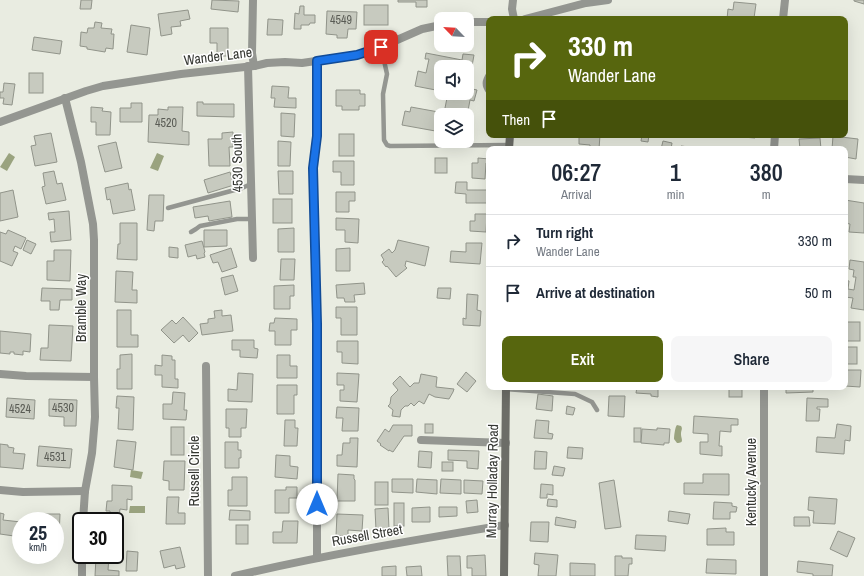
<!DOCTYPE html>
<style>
body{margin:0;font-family:"Archivo Narrow",sans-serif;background:#f6f6f7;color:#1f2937;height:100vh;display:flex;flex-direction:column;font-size:15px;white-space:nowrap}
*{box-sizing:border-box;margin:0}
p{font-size:13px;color:#747a83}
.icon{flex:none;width:22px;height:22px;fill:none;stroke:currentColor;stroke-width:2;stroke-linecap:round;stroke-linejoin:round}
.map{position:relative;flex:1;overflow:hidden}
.sheet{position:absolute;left:486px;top:146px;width:362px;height:244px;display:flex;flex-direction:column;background:#fff;border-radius:8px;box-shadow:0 4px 16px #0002}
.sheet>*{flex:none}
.guide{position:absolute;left:486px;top:16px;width:362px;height:122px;border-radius:8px;box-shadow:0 4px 16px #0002;background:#57660e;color:#fff;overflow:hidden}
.needle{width:26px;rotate:295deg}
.buttons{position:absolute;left:434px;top:12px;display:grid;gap:8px}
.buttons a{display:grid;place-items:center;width:40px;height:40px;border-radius:8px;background:#fff;box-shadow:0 4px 16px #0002;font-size:20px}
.speed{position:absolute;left:12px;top:512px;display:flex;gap:8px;font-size:20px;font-weight:700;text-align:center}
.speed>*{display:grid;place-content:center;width:52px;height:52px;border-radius:50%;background:#fff;box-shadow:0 4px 16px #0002;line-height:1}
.speed small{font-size:10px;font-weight:400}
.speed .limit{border:2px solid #111;border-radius:6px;background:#fff;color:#111}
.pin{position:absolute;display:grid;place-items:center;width:34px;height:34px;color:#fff;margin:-17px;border-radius:8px;box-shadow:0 2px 6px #0006}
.me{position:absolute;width:44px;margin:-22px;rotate:0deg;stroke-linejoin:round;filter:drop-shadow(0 0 3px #0008)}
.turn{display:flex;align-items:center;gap:14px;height:84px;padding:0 16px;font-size:18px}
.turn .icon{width:52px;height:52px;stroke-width:2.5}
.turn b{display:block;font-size:28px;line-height:34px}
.then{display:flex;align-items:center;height:38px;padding:0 16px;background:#0003;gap:8px;font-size:15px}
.eta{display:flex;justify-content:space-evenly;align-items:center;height:68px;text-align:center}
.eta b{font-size:24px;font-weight:600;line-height:28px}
.cta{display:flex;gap:8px;margin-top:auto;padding:8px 16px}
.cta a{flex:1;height:46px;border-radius:8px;background:#57660e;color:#fff;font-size:16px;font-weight:600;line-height:46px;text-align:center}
.cta a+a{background:#f6f6f7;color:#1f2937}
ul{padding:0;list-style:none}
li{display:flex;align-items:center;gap:12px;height:52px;padding:0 16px;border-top:1px solid #e0e1e3}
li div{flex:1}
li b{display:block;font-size:15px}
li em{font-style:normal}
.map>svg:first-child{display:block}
</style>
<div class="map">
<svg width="864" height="576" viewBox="0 0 864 576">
<rect width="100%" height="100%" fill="#e9ece1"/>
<g fill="#9aa37f">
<polygon points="9,153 15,157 7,171 0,167"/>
<polygon points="157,153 164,156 158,171 150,168"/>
<path d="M 677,425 L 681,426 C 683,429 681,430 681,434 C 681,439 685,443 677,443 L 674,439 C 674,436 675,427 677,425 Z"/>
<polygon points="131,470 143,472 141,479 130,477"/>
<polygon points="130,506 145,506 145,513 129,513"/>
</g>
<g fill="#c7cabf" stroke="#91948a">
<polygon points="81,0 92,0 91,9 80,9"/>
<polygon points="212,0 239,1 238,12 211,9"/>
<polygon points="398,0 427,0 427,7 416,7 416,2 398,2"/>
<polygon points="854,0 864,0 864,4 854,1"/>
<polygon points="734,2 756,4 754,18 757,19 727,19 728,9 733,10"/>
<rect x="364" y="5" width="24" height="20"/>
<polygon points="300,6 304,6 304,15 315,15 315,23 310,23 309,25 301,25 301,29 294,29 295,13 299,14"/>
<polygon points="188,10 190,19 180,21 181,26 171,27 172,34 161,36 158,14"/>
<polygon points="327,11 357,12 356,29 348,29 347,38 337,38 337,35 326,34"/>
<rect x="810" y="18" width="14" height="1"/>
<polygon points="268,19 283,20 282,35 267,35"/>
<polygon points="95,22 102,23 101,28 112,29 111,34 114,34 113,49 106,48 105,52 87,49 87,47 80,46 81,32 87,33 88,28 94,28"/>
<polygon points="131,25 150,28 147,55 127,52"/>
<polygon points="210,28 228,28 228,56 217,56 217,43 210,43"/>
<polygon points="34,37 62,41 60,54 32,50"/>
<polygon points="426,53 462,60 463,54 474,55 468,88 477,90 474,101 470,100 467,116 467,115 441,115 441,132 402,125 405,111 410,112 411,107 444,113 448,93 467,93 467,67 441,67 441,91 415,86 418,71 426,73 429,59 425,59"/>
<rect x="29" y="73" width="14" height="20"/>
<polygon points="4,83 15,84 12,105 3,104 4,98 0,98 0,92 3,92"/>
<polygon points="272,86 289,87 288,98 296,98 296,108 274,107 275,98 271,98"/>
<polygon points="336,90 360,90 360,94 365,94 365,106 359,106 359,110 342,110 342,106 336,106"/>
<polygon points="197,102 203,102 203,104 234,104 234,117 197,116"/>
<polygon points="131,103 142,103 142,122 120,122 120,108 131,108"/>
<polygon points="91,107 103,108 102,111 111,112 110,135 96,135 96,122 91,122"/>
<polygon points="168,107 183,107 182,131 189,132 189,145 148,142 149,115 158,115 158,109 168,110"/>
<polygon points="281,113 295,114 294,137 281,136"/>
<polygon points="233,132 233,147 229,147 230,166 209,166 208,139 222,139 222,133"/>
<polygon points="51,133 57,162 35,166 31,146 36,145 34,136"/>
<rect x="339" y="134" width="15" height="22"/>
<polygon points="579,135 600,135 599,149 590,149 590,145 579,144"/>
<polygon points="642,135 649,135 648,142 641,141"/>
<polygon points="730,135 755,135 755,138 730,136"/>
<polygon points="833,136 858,139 856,159 845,157 845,149 832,149"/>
<polygon points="820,138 821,149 800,149 799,139"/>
<polygon points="278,141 291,142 290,166 278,166"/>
<polygon points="663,141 672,143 671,149 661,149"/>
<polygon points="116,142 122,168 105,172 98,146"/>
<polygon points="681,146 696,148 696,149 681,149"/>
<rect x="535" y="147" width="13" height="2"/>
<rect x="435" y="158" width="12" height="15"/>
<polygon points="478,158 489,159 489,163 486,163 485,179 472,178 472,163 478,163"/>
<polygon points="333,161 354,161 354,185 341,185 341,172 333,172"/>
<polygon points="54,171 57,184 62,183 66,200 46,204 42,187 45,186 43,173"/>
<polygon points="278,171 293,171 293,194 279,194"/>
<polygon points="230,172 234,185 208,193 204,180"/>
<polygon points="456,182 467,182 467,190 489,190 488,203 466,203 466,194 455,193"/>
<polygon points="128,183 129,190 131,189 135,210 113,214 110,199 107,200 105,188"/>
<polygon points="13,190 18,217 0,221 0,193"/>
<polygon points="336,192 355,192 355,201 349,201 349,212 336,212"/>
<polygon points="149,195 164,195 163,221 155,221 154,231 147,230"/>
<rect x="273" y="199" width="19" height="24"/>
<polygon points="845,200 864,203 864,233 849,232 850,224 845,223"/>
<polygon points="230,201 232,217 209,221 208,216 195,218 193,207"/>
<polygon points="69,211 71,240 51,242 50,232 55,232 54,219 49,220 48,213"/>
<polygon points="475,214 487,214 486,232 470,231 470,221 475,221"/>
<polygon points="336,218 359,219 358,243 345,242 345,230 336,230"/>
<polygon points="120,223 137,223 137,260 117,259 118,244 120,244"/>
<polygon points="294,228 294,252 278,252 278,229"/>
<polygon points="8,230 26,238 21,249 15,246 13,251 18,253 12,266 0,261 0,232 6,234"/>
<polygon points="204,230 227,230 227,246 204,247"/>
<polygon points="27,240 36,244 31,254 23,250"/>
<polygon points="398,240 429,247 425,266 406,261 405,266 407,268 396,277 387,266 386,267 382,262 384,260 381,255 389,249 392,253 395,250"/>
<polygon points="202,241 205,252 204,253 205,257 197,259 196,255 188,257 185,245"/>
<polygon points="466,243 482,243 480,264 450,262 451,251 466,252"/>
<polygon points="169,247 178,248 178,258 169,257"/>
<polygon points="231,248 237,267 222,272 218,262 213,263 210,255"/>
<polygon points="350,248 350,271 336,271 336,249"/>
<polygon points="54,250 71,250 70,281 47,280 47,261 54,261"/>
<polygon points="281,259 295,259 294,280 280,280"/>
<polygon points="850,260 864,262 864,310 851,308 853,298 845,297 845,280 849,281 848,289 854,290 856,277 853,277 854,270 849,269"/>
<polygon points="116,271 133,272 132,290 137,290 137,303 115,302"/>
<polygon points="233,275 238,291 225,295 221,278"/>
<polygon points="364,283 365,294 354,295 355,302 345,302 344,298 337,298 336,285"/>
<polygon points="294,285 294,296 290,296 290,309 274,309 274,286"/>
<polygon points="42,288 72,289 72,300 60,300 59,310 50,310 50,301 41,301"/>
<polygon points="438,288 451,288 450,299 437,298"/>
<polygon points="467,294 478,295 477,310 481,311 480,326 463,325 463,318 466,319"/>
<polygon points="336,307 357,307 357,335 341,335 341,318 336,318"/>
<polygon points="117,310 131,310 131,335 138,335 138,347 117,347"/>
<polygon points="222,310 222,316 231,315 233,331 202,335 200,324 208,323 208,319 215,318 214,311"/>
<polygon points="183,317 198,333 189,342 183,335 174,343 161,330 172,320 176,324"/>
<polygon points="275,318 297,319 297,330 291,330 291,345 275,345 275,331 269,331 270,323 274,323"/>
<rect x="845" y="322" width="15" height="19"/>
<polygon points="49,325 73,326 71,361 40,360 41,348 48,348"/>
<polygon points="0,331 31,334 30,352 23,351 23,355 14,354 14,352 10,352 10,354 0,353"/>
<polygon points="232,340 254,340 254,348 258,349 257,358 240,357 240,350 232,350"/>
<polygon points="337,341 358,341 358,364 342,363 342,352 337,352"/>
<rect x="845" y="347" width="12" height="17"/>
<polygon points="132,354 132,389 117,389 117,369 120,369 120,355"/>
<polygon points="162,355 172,356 172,360 175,360 175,379 178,379 178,388 162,387 162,375 155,375 155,365 162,366"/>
<polygon points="277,355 290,355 290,366 297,366 297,378 277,378"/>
<polygon points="845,370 861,370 860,387 845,386"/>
<polygon points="466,372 476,381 467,392 457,384"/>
<polygon points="238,373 253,374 252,402 228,401 228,389 237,390"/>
<polygon points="337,373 359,374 357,402 340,401 340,390 344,390 344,385 337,385"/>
<polygon points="421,374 437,377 436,387 454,389 453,392 449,399 435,397 429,394 424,404 419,401 414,406 411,403 408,406 405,406 401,410 400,417 392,416 393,410 388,406 390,404 391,397 398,390 393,384 393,383 400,376 410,387 414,383 419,383"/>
<polygon points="277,385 297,385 297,395 294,395 294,414 277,414"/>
<polygon points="637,387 658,387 658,397 651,396 651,394 636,393"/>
<rect x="729" y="387" width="13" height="10"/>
<polygon points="786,387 813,387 813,392 786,393"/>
<polygon points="173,392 185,393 184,410 187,410 186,420 163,419 163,404 172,404"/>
<polygon points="538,394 553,396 552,411 536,409"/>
<polygon points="117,396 134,397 133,430 118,429 119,408 116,408"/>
<polygon points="609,396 625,396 624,417 608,416"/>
<polygon points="7,398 35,400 34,419 6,417"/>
<polygon points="807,398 828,399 828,407 817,407 817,409 820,409 819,421 806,421"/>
<polygon points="49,399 77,400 76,426 64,426 64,417 49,416"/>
<polygon points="567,406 575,408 573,415 566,414"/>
<polygon points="337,407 359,408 358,431 342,431 343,418 336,418"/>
<polygon points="226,409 247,409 246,428 241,428 241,437 229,437 229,428 226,428"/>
<polygon points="694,416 738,419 738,425 731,425 731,432 720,431 719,446 722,446 722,456 700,454 700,442 708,442 708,434 693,433"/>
<polygon points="285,420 295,420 295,428 298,428 297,446 284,446"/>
<polygon points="536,420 549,421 548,433 553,434 552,439 534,438"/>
<rect x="425" y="424" width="8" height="9"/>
<polygon points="837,424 851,426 850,441 845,440 844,454 816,452 817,437 835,438"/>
<polygon points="393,425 412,425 412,436 404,436 393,452 389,450 389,451 380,445 381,444 377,441 385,429 389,432"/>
<rect x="171" y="427" width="13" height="28"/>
<rect x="634" y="428" width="7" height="14"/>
<polygon points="657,428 670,429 669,443 664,443 664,445 641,443 642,429 657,430"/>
<polygon points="350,438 358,438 357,467 337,466 337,455 342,455 343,443 350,443"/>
<polygon points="117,440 136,442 133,470 114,467"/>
<polygon points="225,442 238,442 238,450 241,450 241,458 239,458 239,468 225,468"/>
<polygon points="0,444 8,445 8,447 14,448 13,453 25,454 23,469 0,467"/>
<polygon points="39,446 72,449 70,468 37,466"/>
<polygon points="568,447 583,448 582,459 567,458"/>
<polygon points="448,450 479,451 478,469 467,468 467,461 448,460"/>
<polygon points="419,451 432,452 431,468 418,467"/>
<polygon points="535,451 547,452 546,469 534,469"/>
<polygon points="276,455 290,456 290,466 298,467 297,479 275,477"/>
<polygon points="164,461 185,461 184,490 169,490 169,481 163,480"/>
<rect x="442" y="462" width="11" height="9"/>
<polygon points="554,466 565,468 563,476 552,475"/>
<polygon points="338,474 354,475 354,479 355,480 355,501 337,501"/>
<polygon points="703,474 729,474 729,495 684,494 684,483 703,483"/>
<polygon points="232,477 247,477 247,506 228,506 228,490 232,490"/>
<polygon points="392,479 413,479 413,493 392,492"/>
<polygon points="417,479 437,480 437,494 416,492"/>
<polygon points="441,479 461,480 461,494 440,493"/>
<polygon points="464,480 483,481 482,494 464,493"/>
<polygon points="614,480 621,527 605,529 599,483"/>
<rect x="375" y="482" width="13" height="23"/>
<polygon points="541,484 553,485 553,495 547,494 547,498 540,498"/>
<polygon points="112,485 132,486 132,500 127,499 127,510 120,509 119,516 110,516 110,511 106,511 107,501 112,501"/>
<polygon points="286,487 297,487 297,498 289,498 289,513 275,513 275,490 286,490"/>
<polygon points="167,497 179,497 178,513 185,513 185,524 166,524"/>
<polygon points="809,497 837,499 835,524 813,523 814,511 808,510"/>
<polygon points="548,499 557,500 557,507 547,506"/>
<polygon points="477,500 478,512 467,513 466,501"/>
<polygon points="714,502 732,503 732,506 737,507 736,512 730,512 730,519 713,519"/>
<rect x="394" y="503" width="10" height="23"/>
<polygon points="430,507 430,522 412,522 412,508"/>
<polygon points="439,507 457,507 457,516 439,517"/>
<polygon points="388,508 389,529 376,530 375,509"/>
<polygon points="230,510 250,511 250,520 229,520"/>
<polygon points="669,511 690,514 688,524 668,521"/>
<polygon points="0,513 4,514 3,520 21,522 21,537 0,534"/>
<polygon points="45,514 60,514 59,538 55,538 55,521 45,521"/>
<polygon points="337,514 363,515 362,531 348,530 348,536 336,536"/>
<polygon points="556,517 576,521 575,528 555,525"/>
<polygon points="794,517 809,517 810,526 794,526"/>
<polygon points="283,521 298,521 297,543 273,543 273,532 282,532"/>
<polygon points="531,522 549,522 548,542 530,541"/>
<rect x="236" y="525" width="12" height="19"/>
<rect x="115" y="526" width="4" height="13"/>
<polygon points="726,528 726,532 734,532 734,545 707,545 707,529"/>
<polygon points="838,531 855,538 847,557 830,549"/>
<polygon points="636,535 666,536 665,551 635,549"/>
<polygon points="180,547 185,567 176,569 175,565 164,568 160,551"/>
<polygon points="127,551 138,552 137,571 126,571"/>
<polygon points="535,553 558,555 556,576 538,576 539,565 534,564"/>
<polygon points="485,555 486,576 472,576 472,568 467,568 467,556"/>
<polygon points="447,556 460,556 461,576 448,576"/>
<polygon points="615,556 622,556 622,558 632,558 632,564 629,564 628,576 615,576"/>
<polygon points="96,557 109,557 108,570 119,571 119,576 95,576"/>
<polygon points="707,559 736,560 736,574 706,573"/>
<polygon points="798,561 833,565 832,576 813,576 813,574 797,572"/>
<polygon points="570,563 595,564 595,576 570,576"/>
<polygon points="396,566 396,576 382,576 382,567"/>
<polygon points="421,566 422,576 407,576 406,567"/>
</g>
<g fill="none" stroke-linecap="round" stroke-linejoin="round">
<g stroke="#949691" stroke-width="4.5">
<polyline points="381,47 387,74 383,94 384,140 387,145 390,146 509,145"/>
<path d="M 489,73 C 484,81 483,85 489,93"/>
<polyline points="168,208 242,188 251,184"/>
<polyline points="191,232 196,229 200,226 237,219 252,219"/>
<polyline points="506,389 575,394 592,402 597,410"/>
</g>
<g stroke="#949691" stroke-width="8">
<polyline points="253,0 252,53 254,66"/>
<polyline points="513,0 512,9 514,19"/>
<polyline points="525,19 586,3 608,0"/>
<polyline points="783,19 785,0"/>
<polyline points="467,22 489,22"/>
<polyline points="248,66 253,258"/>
<polyline points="65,98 81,162 93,224 94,240 94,377 95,417 92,453 85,491 83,521"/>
<polyline points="0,122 86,91 103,86 181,74 254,66 267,63 285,62 302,63 357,55 381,47 422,29 441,25"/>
<polyline points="774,149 775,135"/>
<polyline points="845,179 864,180"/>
<polyline points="206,366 208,576"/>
<polyline points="0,374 26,376 94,377"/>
<polyline points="764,387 764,576"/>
<polyline points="421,440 506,443"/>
<polyline points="0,490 23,492 85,491"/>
<polyline points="82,555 82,576"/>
<polyline points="317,558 317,324 313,168 317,136 317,61"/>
<path d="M 235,576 C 324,555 415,540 505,525"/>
</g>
<g stroke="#6c6d67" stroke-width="8">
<polyline points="509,149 510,135"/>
<polyline points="504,576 506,387"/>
</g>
</g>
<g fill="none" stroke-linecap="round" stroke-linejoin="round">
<defs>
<polyline id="route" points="317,504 317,324 313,168 317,136 317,61 357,55 381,47"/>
</defs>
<use href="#route" stroke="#114b97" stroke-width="10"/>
<use href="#route" stroke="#1a73e8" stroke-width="7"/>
</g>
<g text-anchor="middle" stroke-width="3" stroke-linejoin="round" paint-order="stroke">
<g font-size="12" fill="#5a5c55">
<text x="341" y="24">4549</text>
<text x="166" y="127">4520</text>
<text x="63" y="412">4530</text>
<text x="20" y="413">4524</text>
<text x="55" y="461">4531</text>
</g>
<g font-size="14" fill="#353732" stroke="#fff">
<text transform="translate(218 56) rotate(-7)" y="5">Wander Lane</text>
<text transform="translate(237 163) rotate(-91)" y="5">4530 South</text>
<text transform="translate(81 308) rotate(-90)" y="5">Bramble Way</text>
<text transform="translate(194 471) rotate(-90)" y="5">Russell Circle</text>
<text transform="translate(492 481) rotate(-89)" y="5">Murray Holladay Road</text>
<text transform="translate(751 482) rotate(-90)" y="5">Kentucky Avenue</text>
<text transform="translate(367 535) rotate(-10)" y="5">Russell Street</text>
</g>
</g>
</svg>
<div class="buttons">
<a><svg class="needle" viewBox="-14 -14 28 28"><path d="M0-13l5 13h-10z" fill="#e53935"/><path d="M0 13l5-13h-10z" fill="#747a83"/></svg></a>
<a><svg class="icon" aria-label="sound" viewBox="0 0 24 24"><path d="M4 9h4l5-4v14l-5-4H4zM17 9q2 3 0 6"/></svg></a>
<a><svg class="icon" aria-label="layers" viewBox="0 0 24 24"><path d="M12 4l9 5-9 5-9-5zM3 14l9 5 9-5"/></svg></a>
</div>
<div class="speed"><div>25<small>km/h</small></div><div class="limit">30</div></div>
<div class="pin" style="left:381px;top:47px;background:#d93025"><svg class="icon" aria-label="arrive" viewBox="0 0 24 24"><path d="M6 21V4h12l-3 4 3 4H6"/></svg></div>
<svg class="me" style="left:317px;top:504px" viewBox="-20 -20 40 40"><circle r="19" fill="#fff"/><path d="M0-13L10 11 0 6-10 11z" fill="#1a73e8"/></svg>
<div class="guide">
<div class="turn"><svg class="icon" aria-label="right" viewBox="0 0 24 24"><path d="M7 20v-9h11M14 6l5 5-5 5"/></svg><div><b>330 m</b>Wander Lane</div></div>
<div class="then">Then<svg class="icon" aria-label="arrive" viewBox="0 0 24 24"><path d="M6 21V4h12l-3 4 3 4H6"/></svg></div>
</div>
<section class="sheet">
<div class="eta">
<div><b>06:27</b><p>Arrival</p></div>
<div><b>1</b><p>min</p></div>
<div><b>380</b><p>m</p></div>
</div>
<ul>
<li><svg class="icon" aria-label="right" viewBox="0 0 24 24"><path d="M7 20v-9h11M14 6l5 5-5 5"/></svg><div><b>Turn right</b><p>Wander Lane</p></div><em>330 m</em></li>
<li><svg class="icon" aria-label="arrive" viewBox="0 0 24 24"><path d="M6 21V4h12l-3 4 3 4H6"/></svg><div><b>Arrive at destination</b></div><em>50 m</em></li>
</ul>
<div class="cta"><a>Exit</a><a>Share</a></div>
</section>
</div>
